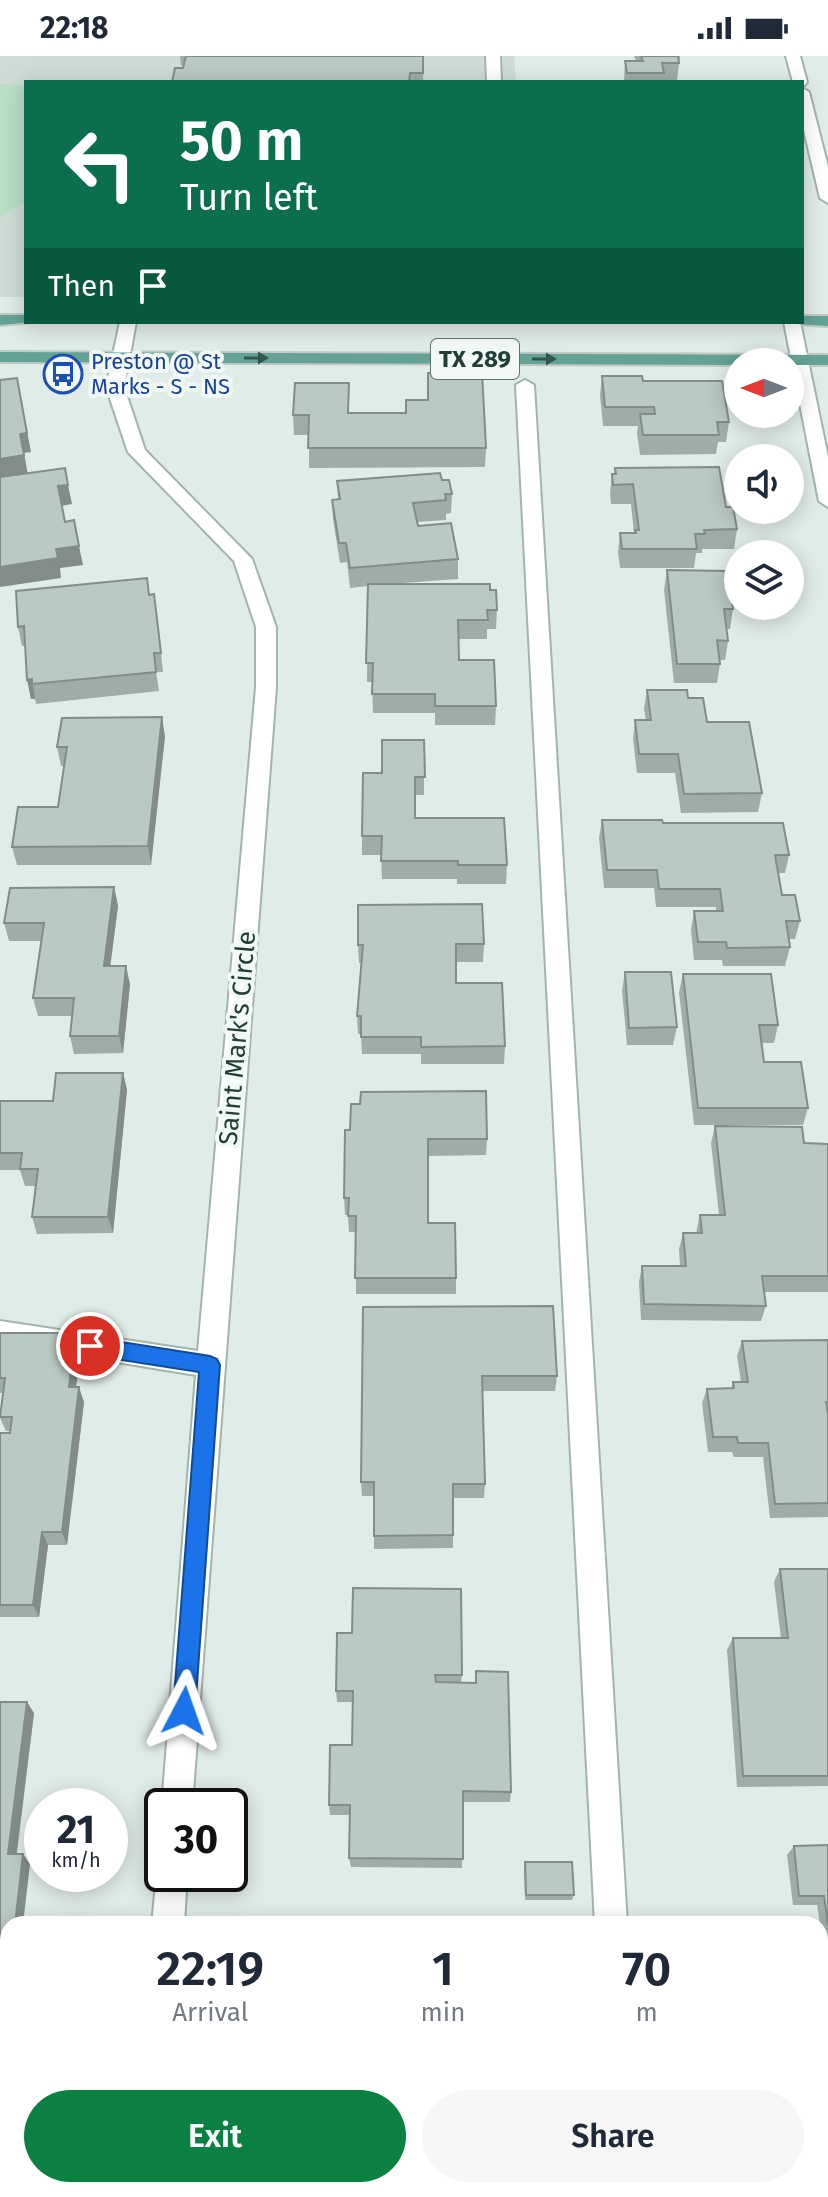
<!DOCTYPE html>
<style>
body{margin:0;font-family:"Fira Sans",sans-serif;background:#f6f6f7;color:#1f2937;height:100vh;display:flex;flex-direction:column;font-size:30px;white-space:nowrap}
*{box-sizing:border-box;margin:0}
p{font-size:26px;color:#747a83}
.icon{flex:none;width:44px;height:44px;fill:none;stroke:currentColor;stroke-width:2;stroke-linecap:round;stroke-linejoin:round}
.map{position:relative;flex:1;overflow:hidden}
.side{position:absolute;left:0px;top:1860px;width:828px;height:282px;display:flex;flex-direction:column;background:#fff;border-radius:24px 24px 0 0;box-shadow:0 4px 20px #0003}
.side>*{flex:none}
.banner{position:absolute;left:24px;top:24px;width:780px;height:244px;border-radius:0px;box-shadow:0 4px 20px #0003;background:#0b6e4f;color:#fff;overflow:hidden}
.needle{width:52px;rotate:270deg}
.controls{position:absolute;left:724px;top:292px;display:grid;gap:16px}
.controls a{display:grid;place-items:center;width:80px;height:80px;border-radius:50%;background:#fff;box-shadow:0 4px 20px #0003;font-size:40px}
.speed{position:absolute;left:24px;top:1732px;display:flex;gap:16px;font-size:40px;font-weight:700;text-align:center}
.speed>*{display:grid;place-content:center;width:104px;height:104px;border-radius:50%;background:#fff;box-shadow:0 4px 20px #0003;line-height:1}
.speed small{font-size:20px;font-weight:400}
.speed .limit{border:4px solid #111;border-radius:12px;background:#fff;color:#111}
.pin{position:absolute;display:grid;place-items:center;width:68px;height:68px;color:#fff;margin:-34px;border:4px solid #fff;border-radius:50%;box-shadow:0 2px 8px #0007}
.me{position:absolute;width:88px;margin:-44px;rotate:4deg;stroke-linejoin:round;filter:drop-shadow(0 0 6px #0008)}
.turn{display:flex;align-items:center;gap:28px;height:168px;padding:0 24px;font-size:36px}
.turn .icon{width:104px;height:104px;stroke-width:2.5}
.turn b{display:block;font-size:56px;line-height:68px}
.then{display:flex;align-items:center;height:76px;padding:0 24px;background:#0003;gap:16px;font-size:30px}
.eta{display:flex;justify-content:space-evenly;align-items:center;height:136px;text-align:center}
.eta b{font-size:48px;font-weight:600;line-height:56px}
.cta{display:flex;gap:16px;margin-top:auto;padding:16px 24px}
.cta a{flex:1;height:92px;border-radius:48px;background:#0b8043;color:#fff;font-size:32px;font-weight:600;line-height:92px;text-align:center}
.cta a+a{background:#f6f6f7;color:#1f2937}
.status{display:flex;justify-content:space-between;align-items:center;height:56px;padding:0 40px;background:#fff;direction:ltr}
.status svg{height:22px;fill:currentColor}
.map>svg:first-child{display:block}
</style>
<div class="status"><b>22:18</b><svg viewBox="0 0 49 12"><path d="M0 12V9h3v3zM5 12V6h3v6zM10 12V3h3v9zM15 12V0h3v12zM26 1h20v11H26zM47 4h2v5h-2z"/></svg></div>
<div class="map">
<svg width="828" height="2141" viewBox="0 0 828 2141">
<rect width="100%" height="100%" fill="#e0ece7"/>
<polygon fill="#cfdcd6" points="0,0 514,0 516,26 26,26 26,241 0,241"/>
<polygon fill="#b9dec5" points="0,28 26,29 26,139 25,146 0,162"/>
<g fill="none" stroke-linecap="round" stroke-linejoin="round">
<defs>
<g id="minor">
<polygon points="486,0 500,0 501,26 487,26"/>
<polygon points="786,0 800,0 807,26 805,29 793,26"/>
<polygon points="802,32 809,36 828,111 828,147 820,142 802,66"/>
<polygon points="120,266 136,266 124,331 145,394 252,503 276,571 276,631 192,1750 162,1750 196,1319 0,1287 0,1265 198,1295 256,631 256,571 234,505 128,396 106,331"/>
<polygon points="784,266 800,266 828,401 828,451 819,445"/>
<polygon points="525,324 534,329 627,1868 595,1868 516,329"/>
<polygon points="161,1807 162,1818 187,1818 184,1868 152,1868 157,1818"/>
<polygon points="132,2134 166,2134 165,2141 131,2141"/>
<polygon points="608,2134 642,2134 643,2141 609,2141"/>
</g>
<g id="major">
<polygon points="0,259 26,259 26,266 33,266 0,269"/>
<polygon points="802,260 828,260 828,270 796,268 794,266 802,266"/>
<polygon points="0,296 828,299 828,309 790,309 790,306 738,306 738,309 0,306"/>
</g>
</defs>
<use href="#minor" stroke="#a3b4af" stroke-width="4"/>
<use href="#major" stroke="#c1c9c7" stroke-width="4"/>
<use href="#minor" fill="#fff" fill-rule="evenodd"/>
<use href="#major" fill="#64a296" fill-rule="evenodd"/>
</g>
<g fill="#9fada9">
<polygon points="180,0 423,0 423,26 172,26 183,12 184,9 181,9"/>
<polygon points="634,0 680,0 677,25 624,25 625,5 636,5"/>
<polygon points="602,320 643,325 729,366 726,386 718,386 716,398 640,399 637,377 638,370 603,370 600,339"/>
<polygon points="349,327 349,357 486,392 485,411 309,412 309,379 294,379 293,359"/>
<polygon points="615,412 726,451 737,473 734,493 702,493 702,497 696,497 694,512 620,512 618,496 620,477 634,477 631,448 611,448 610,437 612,418 614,418"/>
<polygon points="442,424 452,438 451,457 446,458 446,464 417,466 418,470 458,503 458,523 389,528 490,534 497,554 496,573 487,573 487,583 458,583 459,604 496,650 495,669 435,669 435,657 373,657 372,626 367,626 368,530 350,532 347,506 340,507 333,463 332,444 338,443 337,425"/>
<polygon points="667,514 733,553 730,573 727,573 728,585 725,604 719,604 720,608 717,627 674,627 664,534"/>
<polygon points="150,539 157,558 163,616 156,616 159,635 36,648 35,643 31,643 25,590 22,590 18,571"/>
<polygon points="647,634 688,642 762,737 758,756 681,757 675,717 637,717 633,683 635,664 646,664 644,653"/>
<polygon points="165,680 151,809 17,809 12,791 58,751 64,710 61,710 57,691"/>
<polygon points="424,684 424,739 415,739 415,762 507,809 506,828 457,828 457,823 382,823 381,799 362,799 362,780 382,717"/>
<polygon points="602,764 663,767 789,799 785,817 778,817 782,839 800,865 795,883 789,883 790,891 785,910 723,910 722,904 694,904 691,874 694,855 716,855 716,851 656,851 654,832 604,832 599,782"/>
<polygon points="114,831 118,850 110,910 130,928 123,997 74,998 70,980 72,960 38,960 33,942 41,885 9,885 4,867"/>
<polygon points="484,888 483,906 456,906 456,927 505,990 504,1008 421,1008 421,998 362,998 361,978 358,978 357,960 361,907 359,907 358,889"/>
<polygon points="625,916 677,971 673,989 627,989 622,934"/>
<polygon points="683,918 778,969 774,987 762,987 764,1006 808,1052 803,1069 694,1069 679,936"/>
<polygon points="123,1017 127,1034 113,1177 37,1178 32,1161 36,1130 25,1130 20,1114 0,1114 0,1045 53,1045"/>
<polygon points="715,1070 804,1087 828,1088 828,1236 764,1236 766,1250 761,1265 641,1264 639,1226 642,1210 680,1210 679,1193 683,1177 696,1177 700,1159 719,1159 711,1087"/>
<polygon points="350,1074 487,1083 486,1099 428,1100 428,1167 456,1222 456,1238 356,1238 356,1176 349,1176 348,1159 345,1159 344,1142"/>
<polygon points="363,1251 557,1320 555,1335 482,1335 485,1428 484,1442 453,1442 453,1492 374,1493 374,1440 362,1440 361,1426"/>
<polygon points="0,1277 81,1292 76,1331 84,1346 67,1489 48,1489 39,1561 0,1561 0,1377 10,1377 10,1375 6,1375 0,1362 3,1337 0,1337"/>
<polygon points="828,1284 828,1461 770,1462 763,1401 734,1401 732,1396 708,1396 702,1347 707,1333 731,1332 733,1326 741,1326 737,1300 742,1285"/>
<polygon points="780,1513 828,1513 828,1730 737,1731 727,1594 733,1582 781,1582 774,1526"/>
<polygon points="337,1577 462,1619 461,1626 475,1627 476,1615 511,1736 510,1746 463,1746 462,1812 351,1811 349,1802 350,1759 330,1759 329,1749 352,1689 352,1646 337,1646 336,1635"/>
<polygon points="0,1646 34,1657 17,1798 30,1808 8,1868 8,1932 0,1932"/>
<polygon points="828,1789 828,2052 820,2052 820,1890 822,1890 820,1868 817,1849 793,1849 787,1799 794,1790"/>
<polygon points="525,1806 574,1839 572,1844 525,1844 524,1811"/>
<polygon points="358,2134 466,2134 381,2138 359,2138"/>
</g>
<g fill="#828d89">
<polygon points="17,322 31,396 24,397 28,419 0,423 0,403 20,378"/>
<polygon points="68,429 72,448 61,450 58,430"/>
<polygon points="79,490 83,509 60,512 61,522 0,531 0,511 56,493"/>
<polygon points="32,623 35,643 31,643 27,624"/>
<polygon points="162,661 165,680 151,809 148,790"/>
<polygon points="114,831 118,850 108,928 104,910"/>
<polygon points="126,910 130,928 123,997 119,980"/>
<polygon points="123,1017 127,1034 113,1177 108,1161"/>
<polygon points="76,1277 81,1292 74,1346 69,1331"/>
<polygon points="79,1331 84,1346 67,1489 62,1476"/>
<polygon points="42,1476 48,1489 39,1561 33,1549"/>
<polygon points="27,1646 34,1657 15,1808 8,1798"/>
<polygon points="23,1798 30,1808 23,1868 15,1868"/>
</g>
<g fill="#b9c9c4" stroke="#828d89" stroke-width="2">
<polygon points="186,0 423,0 423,17 410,17 409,26 172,26 175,12 183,12"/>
<polygon points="641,0 678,0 679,7 662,7 664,17 627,17 625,5 643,5"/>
<polygon points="591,25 662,25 663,26 591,26"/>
<polygon points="482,316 486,392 308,392 309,359 293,359 295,327 349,327 348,357 406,357 406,344 428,344 428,317"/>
<polygon points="602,320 642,320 643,325 722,325 729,366 717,366 719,379 643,379 640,358 655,358 654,351 605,351"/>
<polygon points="17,322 27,377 20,378 24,399 0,403 0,324"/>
<polygon points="719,411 726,451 733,451 737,473 704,474 705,478 695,478 697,493 622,493 620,477 636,477 635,474 639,474 633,428 613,429 612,418 616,418 615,412"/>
<polygon points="65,412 68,429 58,430 65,466 74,464 79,490 56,493 58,502 0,511 0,421"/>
<polygon points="440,417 442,424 449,424 452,438 445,438 446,444 413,447 418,470 451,467 458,503 350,512 346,487 339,487 332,444 340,443 337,425"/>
<polygon points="667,514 728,515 733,553 724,553 728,585 717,584 720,608 677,608"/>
<polygon points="147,522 149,539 154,538 161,597 154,597 156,616 32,628 32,623 27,624 24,570 18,571 16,535"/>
<polygon points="368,528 490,528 490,534 496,534 497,554 487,554 488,564 458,564 459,604 494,604 496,650 435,650 435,638 372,638 373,607 366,607"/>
<polygon points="647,634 687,634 688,642 703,642 707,666 749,666 762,737 684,738 678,698 639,698 635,664 651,664"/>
<polygon points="162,661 148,790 12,791 18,751 58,751 67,691 57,691 62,662"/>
<polygon points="382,684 424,684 425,721 415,721 415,762 504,762 507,809 458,809 458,805 381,805 382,780 362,780 363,717 382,717"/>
<polygon points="602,764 662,764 663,767 783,767 789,799 775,799 782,839 795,839 800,865 786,865 790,891 727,892 726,886 698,886 694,855 723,855 720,833 659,833 657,814 607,814"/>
<polygon points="114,831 104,910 126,910 119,980 70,980 74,942 33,942 44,867 4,867 10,832"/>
<polygon points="482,848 484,888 456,888 456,927 502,927 505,990 421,991 421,981 361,981 361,960 357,960 363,889 358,889 358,849"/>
<polygon points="625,916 671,916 677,971 629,972"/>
<polygon points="683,918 771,918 778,969 759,969 764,1006 801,1006 808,1052 698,1052"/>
<polygon points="56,1017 123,1017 108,1161 32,1161 38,1113 20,1113 22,1097 0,1097 0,1045 53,1045"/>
<polygon points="486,1035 487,1083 428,1083 428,1167 455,1167 456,1222 355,1222 356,1160 348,1160 349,1142 344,1142 345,1074 350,1074 351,1048 360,1048 361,1036"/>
<polygon points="715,1070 802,1071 804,1087 828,1088 828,1220 762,1220 766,1250 644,1248 642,1210 686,1210 683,1177 702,1177 700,1159 725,1159"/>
<polygon points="553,1250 557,1320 482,1320 485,1428 453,1428 453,1479 374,1480 374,1426 361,1426 363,1251"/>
<polygon points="0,1277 76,1277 69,1331 79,1331 62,1476 42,1476 33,1549 0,1549 0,1377 10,1377 12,1361 0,1361 5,1322 0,1322"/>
<polygon points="828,1284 828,1346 826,1346 828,1358 828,1447 775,1448 768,1387 738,1387 737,1381 713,1381 707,1333 734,1332 733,1326 748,1326 742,1285"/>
<polygon points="780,1513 828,1513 828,1720 743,1720 733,1582 788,1582"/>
<polygon points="353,1532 461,1533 462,1619 435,1619 436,1626 476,1627 476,1615 508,1616 511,1736 463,1735 463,1803 349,1802 350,1749 329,1749 330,1689 352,1689 353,1635 336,1635 337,1577 352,1577"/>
<polygon points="0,1646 27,1646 8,1798 23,1798 15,1868 8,1868 8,1924 0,1924"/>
<polygon points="828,1789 828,1869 824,1840 799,1840 794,1790"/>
<polygon points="525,1806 572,1806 574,1839 526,1839"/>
<polygon points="363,1863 545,1864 545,1868 363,1868"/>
<rect x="820" y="1890" width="8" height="157"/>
<polygon points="358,2134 466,2134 466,2141 381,2141 381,2134"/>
</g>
<defs><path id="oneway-solid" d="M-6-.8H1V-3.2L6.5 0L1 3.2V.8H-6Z" transform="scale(2)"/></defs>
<g fill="#32564f">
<use href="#oneway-solid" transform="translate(256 302)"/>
<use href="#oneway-solid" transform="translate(544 303)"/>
</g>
<polygon fill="#1a73e8" stroke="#114b97" stroke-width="2" points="90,1281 210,1300 217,1303 220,1309 195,1655 192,1663 184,1667 176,1663 173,1655 199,1316 90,1299 83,1296 80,1290 83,1284"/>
<defs>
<symbol id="bus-ring" viewBox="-11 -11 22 22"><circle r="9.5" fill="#f1f8f5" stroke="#1a4fb4" stroke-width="1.5"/><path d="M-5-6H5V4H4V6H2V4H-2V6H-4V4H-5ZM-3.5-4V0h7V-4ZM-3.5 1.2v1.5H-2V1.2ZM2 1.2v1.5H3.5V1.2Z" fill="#1a4fb4"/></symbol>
</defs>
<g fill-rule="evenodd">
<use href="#bus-ring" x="41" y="296" width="44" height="44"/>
</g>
<g text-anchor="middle" stroke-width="8" stroke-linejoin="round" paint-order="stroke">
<g font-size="22" fill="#164399" stroke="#f1f8f5" text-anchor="start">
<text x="91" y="313">Preston @ St<tspan x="91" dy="25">Marks - S - NS</tspan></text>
</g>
<rect fill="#f1f8f5" stroke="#5f7570" stroke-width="2" x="431" y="283" width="88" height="40" rx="6"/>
<g font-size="24" font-weight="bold" fill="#213d37">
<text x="475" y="311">TX 289</text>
</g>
<g font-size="26" fill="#213d37" stroke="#f1f8f5">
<text transform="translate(237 982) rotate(-85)" y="9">Saint Mark's Circle</text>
</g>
</g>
</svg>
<div class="controls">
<a><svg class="needle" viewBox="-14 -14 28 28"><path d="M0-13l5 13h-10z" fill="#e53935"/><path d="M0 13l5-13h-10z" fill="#747a83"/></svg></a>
<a><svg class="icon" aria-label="sound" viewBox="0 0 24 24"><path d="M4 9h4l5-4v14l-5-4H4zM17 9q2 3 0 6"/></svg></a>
<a><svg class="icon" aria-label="layers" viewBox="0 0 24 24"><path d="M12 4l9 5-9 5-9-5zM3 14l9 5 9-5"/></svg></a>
</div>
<div class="speed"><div>21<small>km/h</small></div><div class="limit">30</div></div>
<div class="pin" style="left:90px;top:1290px;background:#d93025"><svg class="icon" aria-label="arrive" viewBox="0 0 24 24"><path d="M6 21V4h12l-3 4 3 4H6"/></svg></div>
<svg class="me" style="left:184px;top:1655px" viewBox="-20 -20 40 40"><path d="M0-17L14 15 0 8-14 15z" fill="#1a73e8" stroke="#fff" stroke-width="4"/></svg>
<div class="banner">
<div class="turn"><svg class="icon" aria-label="left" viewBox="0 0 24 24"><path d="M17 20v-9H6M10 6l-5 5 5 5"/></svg><div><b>50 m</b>Turn left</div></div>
<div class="then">Then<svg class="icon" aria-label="arrive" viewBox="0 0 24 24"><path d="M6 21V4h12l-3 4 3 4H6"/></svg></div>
</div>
<section class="side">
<div class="eta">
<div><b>22:19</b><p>Arrival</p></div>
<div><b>1</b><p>min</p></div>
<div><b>70</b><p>m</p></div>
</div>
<div class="cta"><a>Exit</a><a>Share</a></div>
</section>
</div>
